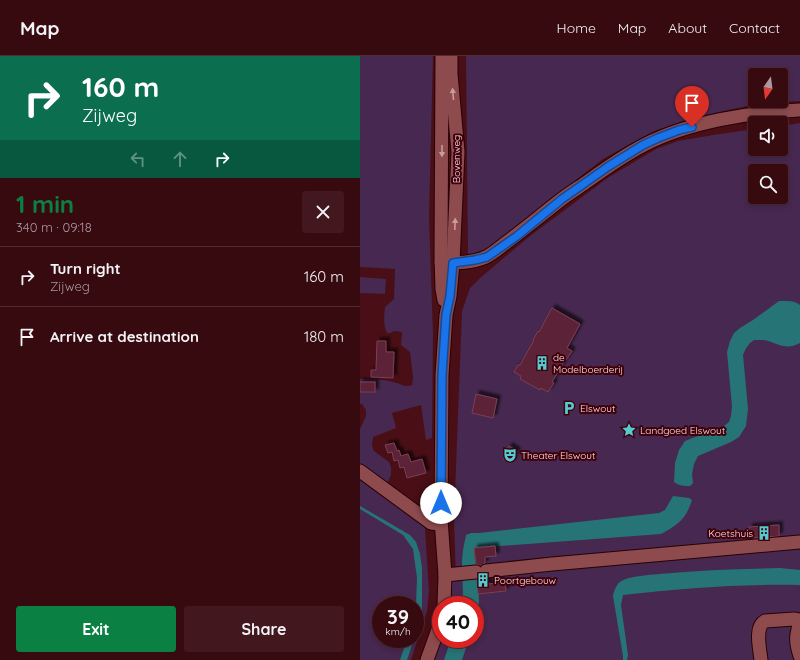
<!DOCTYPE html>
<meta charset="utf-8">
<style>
body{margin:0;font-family:Quicksand,sans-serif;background:#42181e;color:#f1f3f6;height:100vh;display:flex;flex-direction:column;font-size:15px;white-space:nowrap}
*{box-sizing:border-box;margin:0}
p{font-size:13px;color:#aa9a9f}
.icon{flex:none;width:22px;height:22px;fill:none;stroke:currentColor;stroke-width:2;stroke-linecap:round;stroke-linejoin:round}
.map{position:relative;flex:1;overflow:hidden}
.side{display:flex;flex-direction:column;background:#370a10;width:360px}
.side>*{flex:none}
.guide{background:#0b6e4f;color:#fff;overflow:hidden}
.needle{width:26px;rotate:194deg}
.fabs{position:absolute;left:388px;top:12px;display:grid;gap:8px}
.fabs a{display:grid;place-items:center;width:40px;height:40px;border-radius:4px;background:#370a10;box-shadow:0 2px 6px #0003,0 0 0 1px #512b30;font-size:20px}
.speed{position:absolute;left:12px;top:540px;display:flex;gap:8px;font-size:20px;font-weight:700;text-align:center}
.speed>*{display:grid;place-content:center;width:52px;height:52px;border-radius:50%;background:#370a10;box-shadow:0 2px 6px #0003,0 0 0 1px #512b30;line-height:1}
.speed small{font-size:10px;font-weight:400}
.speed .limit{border:6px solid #d22;background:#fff;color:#111}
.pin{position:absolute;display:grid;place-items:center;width:34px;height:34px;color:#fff;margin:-41px -17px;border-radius:50% 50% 50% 0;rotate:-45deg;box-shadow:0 0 4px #0007}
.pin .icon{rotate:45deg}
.me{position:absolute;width:44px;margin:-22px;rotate:0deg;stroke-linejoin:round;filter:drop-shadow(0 0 3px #0008)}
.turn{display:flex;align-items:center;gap:14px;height:84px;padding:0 16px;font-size:18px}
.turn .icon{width:52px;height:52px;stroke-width:2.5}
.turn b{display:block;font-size:28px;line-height:34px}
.lanes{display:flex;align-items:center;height:38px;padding:0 16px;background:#0003;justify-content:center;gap:20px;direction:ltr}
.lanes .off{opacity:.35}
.round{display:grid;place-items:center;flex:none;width:42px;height:42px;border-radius:4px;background:#42181e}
.overview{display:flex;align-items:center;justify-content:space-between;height:68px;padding:0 16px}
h1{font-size:24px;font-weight:800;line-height:30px;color:#0b8043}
.cta{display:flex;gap:8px;margin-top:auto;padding:8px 16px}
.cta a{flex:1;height:46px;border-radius:4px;background:#0b8043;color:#fff;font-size:16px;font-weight:800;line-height:46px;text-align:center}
.cta a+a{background:#42181e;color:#f1f3f6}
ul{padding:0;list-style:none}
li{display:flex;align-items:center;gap:12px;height:60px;padding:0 16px;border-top:1px solid #512b30}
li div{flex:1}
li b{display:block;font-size:15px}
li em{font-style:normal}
header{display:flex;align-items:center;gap:24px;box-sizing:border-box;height:56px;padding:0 20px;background:#370a10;border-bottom:1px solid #512b30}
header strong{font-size:19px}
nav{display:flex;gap:22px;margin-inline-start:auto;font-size:14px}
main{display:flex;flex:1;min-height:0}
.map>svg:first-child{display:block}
</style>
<header>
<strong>Map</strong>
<nav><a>Home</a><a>Map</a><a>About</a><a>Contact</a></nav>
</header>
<main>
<section class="side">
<div class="guide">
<div class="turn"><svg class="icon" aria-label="right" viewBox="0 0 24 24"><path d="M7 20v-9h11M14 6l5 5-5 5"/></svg><div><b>160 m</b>Zijweg</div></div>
<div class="lanes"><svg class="icon off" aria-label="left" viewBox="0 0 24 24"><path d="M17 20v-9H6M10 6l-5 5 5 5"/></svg><svg class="icon off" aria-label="ahead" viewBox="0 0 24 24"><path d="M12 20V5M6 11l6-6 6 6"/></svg><svg class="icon" aria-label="right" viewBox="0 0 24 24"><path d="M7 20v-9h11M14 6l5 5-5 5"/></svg></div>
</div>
<div class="overview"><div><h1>1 min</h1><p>340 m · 09:18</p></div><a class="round"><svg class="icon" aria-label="close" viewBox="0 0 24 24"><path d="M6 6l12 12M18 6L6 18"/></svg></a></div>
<ul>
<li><svg class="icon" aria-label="right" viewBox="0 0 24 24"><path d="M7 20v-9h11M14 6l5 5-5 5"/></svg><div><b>Turn right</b><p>Zijweg</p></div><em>160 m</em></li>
<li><svg class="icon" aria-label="arrive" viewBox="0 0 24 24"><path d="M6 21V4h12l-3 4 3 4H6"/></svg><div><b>Arrive at destination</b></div><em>180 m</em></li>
</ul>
<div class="cta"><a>Exit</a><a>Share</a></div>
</section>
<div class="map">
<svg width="440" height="604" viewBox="0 0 440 604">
<defs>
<filter id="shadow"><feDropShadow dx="3.5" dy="-3.5" stdDeviation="1" flood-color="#0009"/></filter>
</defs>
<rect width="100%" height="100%" fill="#490e16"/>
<g fill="#472850" fill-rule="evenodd">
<path d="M 0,0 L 73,0 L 69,161 L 73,278 L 72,382 L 66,384 L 61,349 L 32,357 L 36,372 L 13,381 L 12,390 L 14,395 L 29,406 L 31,411 L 31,419 L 27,428 L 0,409 L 0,373 L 6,360 L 6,354 L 2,348 L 0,348 L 0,323 C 11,323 23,323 33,326 C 40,327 45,332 52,329 L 53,321 L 50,296 L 41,289 L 42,276 L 34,275 L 30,277 L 27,277 C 23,268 24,260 25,251 L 34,243 L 35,213 L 0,211 Z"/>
<path d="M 106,0 L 440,0 L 440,45 L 401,47 L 368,54 L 329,63 L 294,75 L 243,103 L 136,186 L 121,199 L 114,201 L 108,199 ZM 395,19 L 421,19 L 421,45 L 395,45 Z"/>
<path d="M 440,67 L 440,604 L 73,604 L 81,583 L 115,583 L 115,549 L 90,549 L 91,524 L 96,523 L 94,463 L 102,255 L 110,232 L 120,222 L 170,180 L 249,121 L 296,93 L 318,85 L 353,79 L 395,73 L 395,93 L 421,93 L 421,70 ZM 395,115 L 421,115 L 421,141 L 395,141 Z"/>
<polygon points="0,221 26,223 25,238 0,237"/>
<path d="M 0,424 L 65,472 L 69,535 L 67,555 L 51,604 L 0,604 ZM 21,549 L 55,549 L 55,583 L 21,583 Z"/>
</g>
<g fill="#277477">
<path d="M 419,245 C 427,245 434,244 440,249 L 440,287 C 425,295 418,287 404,284 C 401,284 397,284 394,284 C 388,288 386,292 383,299 L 388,353 L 386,370 L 379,381 L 371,386 L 338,400 L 334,408 L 332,418 L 333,427 L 330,430 C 324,430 319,430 314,426 L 315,407 L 319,394 L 325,385 L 364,370 L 369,366 L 371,360 L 372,350 L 367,296 L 370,285 L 374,277 L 380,272 L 393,264 Z"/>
<path d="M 313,440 L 329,442 L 332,444 C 326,463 318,469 301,478 L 114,492 C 115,515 124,547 115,568 L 115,549 L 102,549 L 103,542 L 102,505 L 103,494 L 106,479 L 111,477 L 119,477 L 299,457 L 305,454 Z"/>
<polygon points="0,450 50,479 56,486 60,498 62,512 62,561 55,580 55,556 56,550 57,522 53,493 43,479 0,453"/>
<path d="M 420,512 L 440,514 L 440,529 C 381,528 322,532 263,539 L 261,549 L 268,599 L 267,604 L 263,604 L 263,600 L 253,540 C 254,535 256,529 260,526 C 268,520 290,519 299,518 C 340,514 380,513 420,512 Z"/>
<polygon points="47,583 54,583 47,604 40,604"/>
<polygon points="91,583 109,583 102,604 84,604"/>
</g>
<g fill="#5c2038" stroke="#7d3f55" filter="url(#shadow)">
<polygon points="192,252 220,268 207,292 212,295 206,304 205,304 192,326 194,327 188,336 181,332 180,334 160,323 161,320 154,316 158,309 160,309 174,284 173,284 178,275 179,276"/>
<polygon points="17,285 26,285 26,296 34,296 33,322 11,321 11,314 16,314"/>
<rect x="0" y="326" width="15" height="10"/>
<polygon points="116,338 137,343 133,362 112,357"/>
<polygon points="34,387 37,395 39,394 41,400 48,398 51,406 62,403 66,417 47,422 44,411 40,412 38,404 34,405 32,396 28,397 25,389"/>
<polygon points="149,390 157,395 151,407 143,403"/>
<polygon points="419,469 419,480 390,482 389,471"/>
<polygon points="135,490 136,500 125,501 125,507 120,510 116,508 114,492"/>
<polygon points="122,521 128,523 128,528 145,526 146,535 118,538 117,524"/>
</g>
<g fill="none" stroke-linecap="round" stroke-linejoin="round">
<defs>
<g id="minor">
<polyline points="82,0 81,201 82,233 84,244"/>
<path d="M 81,207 C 96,207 112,207 126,201 C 132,198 138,193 143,189 C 162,175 180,160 198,146 C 208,138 218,132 228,125 C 246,112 265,99 284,89 C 328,66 391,56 440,54"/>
<polyline points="0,415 71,467 81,468"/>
<polyline points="126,515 192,508 440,486"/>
<polyline points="85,519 116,516"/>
<polyline points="84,549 85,519 81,463 82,319 86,259 90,240 93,207 98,96 91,18 91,0"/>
<path d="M 440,567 C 435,580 436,588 440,600"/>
<polyline points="67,604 81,565"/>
<path d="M 401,604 C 400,593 394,571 405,565 L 434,563 L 440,564"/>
</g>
</defs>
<use href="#minor" stroke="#280004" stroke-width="15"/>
<use href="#minor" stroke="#8d4b4e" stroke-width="13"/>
</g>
<defs><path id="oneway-solid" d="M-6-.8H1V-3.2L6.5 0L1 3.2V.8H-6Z"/></defs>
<g fill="#cb9b9d">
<use href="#oneway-solid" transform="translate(93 38) rotate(-95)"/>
<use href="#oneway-solid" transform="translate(82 95) rotate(90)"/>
<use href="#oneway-solid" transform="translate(95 168) rotate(-88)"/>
</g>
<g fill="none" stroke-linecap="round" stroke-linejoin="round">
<defs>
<polyline id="route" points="81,447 82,319 86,259 90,240 93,207 115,204 127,201 157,180 202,143 249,110 283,89 298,82 319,74 332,71"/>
</defs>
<use href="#route" stroke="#114b97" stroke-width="10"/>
<use href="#route" stroke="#1a73e8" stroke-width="7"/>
</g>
<defs>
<symbol id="building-bare" viewBox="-9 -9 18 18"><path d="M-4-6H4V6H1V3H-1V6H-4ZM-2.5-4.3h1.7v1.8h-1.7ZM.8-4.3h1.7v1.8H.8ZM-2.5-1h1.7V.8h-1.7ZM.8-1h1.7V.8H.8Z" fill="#52ccd1" stroke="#3e020c" stroke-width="2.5" paint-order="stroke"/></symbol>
<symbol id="parking-bare" viewBox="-9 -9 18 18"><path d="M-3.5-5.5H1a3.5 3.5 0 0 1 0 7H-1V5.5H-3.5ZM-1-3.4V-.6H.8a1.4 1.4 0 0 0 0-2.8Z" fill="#52ccd1" stroke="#3e020c" stroke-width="2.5" paint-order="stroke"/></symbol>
<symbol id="sight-bare" viewBox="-9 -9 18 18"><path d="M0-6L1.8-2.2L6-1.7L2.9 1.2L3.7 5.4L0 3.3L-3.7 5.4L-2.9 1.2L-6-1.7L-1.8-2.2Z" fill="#52ccd1" stroke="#3e020c" stroke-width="2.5" paint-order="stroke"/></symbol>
<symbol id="theatre-bare" viewBox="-9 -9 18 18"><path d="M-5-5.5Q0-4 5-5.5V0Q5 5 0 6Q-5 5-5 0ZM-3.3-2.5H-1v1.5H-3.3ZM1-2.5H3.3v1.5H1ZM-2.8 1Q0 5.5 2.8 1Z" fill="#52ccd1" stroke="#3e020c" stroke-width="2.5" paint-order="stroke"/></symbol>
</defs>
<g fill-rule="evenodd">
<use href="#building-bare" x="172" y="297" width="20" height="20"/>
<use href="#parking-bare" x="199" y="342" width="20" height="20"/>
<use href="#sight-bare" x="259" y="364" width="20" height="20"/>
<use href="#theatre-bare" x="140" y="389" width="20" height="20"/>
<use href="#building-bare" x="394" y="467" width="20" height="20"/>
<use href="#building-bare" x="113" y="514" width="20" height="20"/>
</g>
<g text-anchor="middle" stroke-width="4" stroke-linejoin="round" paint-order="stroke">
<g font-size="10" fill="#fddddd" stroke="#3e020c">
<text transform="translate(96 103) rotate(-90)" y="4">Bovenweg</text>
</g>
<g font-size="10" fill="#fddddd" stroke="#3e020c" text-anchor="start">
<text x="193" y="305">de<tspan x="193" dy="12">Modelboerderij</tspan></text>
<text x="220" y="356">Elswout</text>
<text x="280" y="378">Landgoed Elswout</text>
<text x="161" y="403">Theater Elswout</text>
<text x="393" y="481" text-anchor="end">Koetshuis</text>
<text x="134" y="528">Poortgebouw</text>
</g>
</g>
</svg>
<div class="fabs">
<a><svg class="needle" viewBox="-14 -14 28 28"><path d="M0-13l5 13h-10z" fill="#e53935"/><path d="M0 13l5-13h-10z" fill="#aa9a9f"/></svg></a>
<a><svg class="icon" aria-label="sound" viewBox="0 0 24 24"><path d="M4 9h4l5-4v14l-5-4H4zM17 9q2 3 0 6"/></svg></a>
<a><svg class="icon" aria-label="search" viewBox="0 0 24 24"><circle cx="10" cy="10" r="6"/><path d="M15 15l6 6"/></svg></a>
</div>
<div class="speed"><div>39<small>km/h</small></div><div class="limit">40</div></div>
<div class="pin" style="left:332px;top:71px;background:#d93025"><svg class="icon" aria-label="arrive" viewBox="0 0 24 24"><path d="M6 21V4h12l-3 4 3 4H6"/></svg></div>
<svg class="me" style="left:81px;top:447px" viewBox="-20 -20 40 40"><circle r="19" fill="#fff"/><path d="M0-13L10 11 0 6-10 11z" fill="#1a73e8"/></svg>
</div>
</main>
